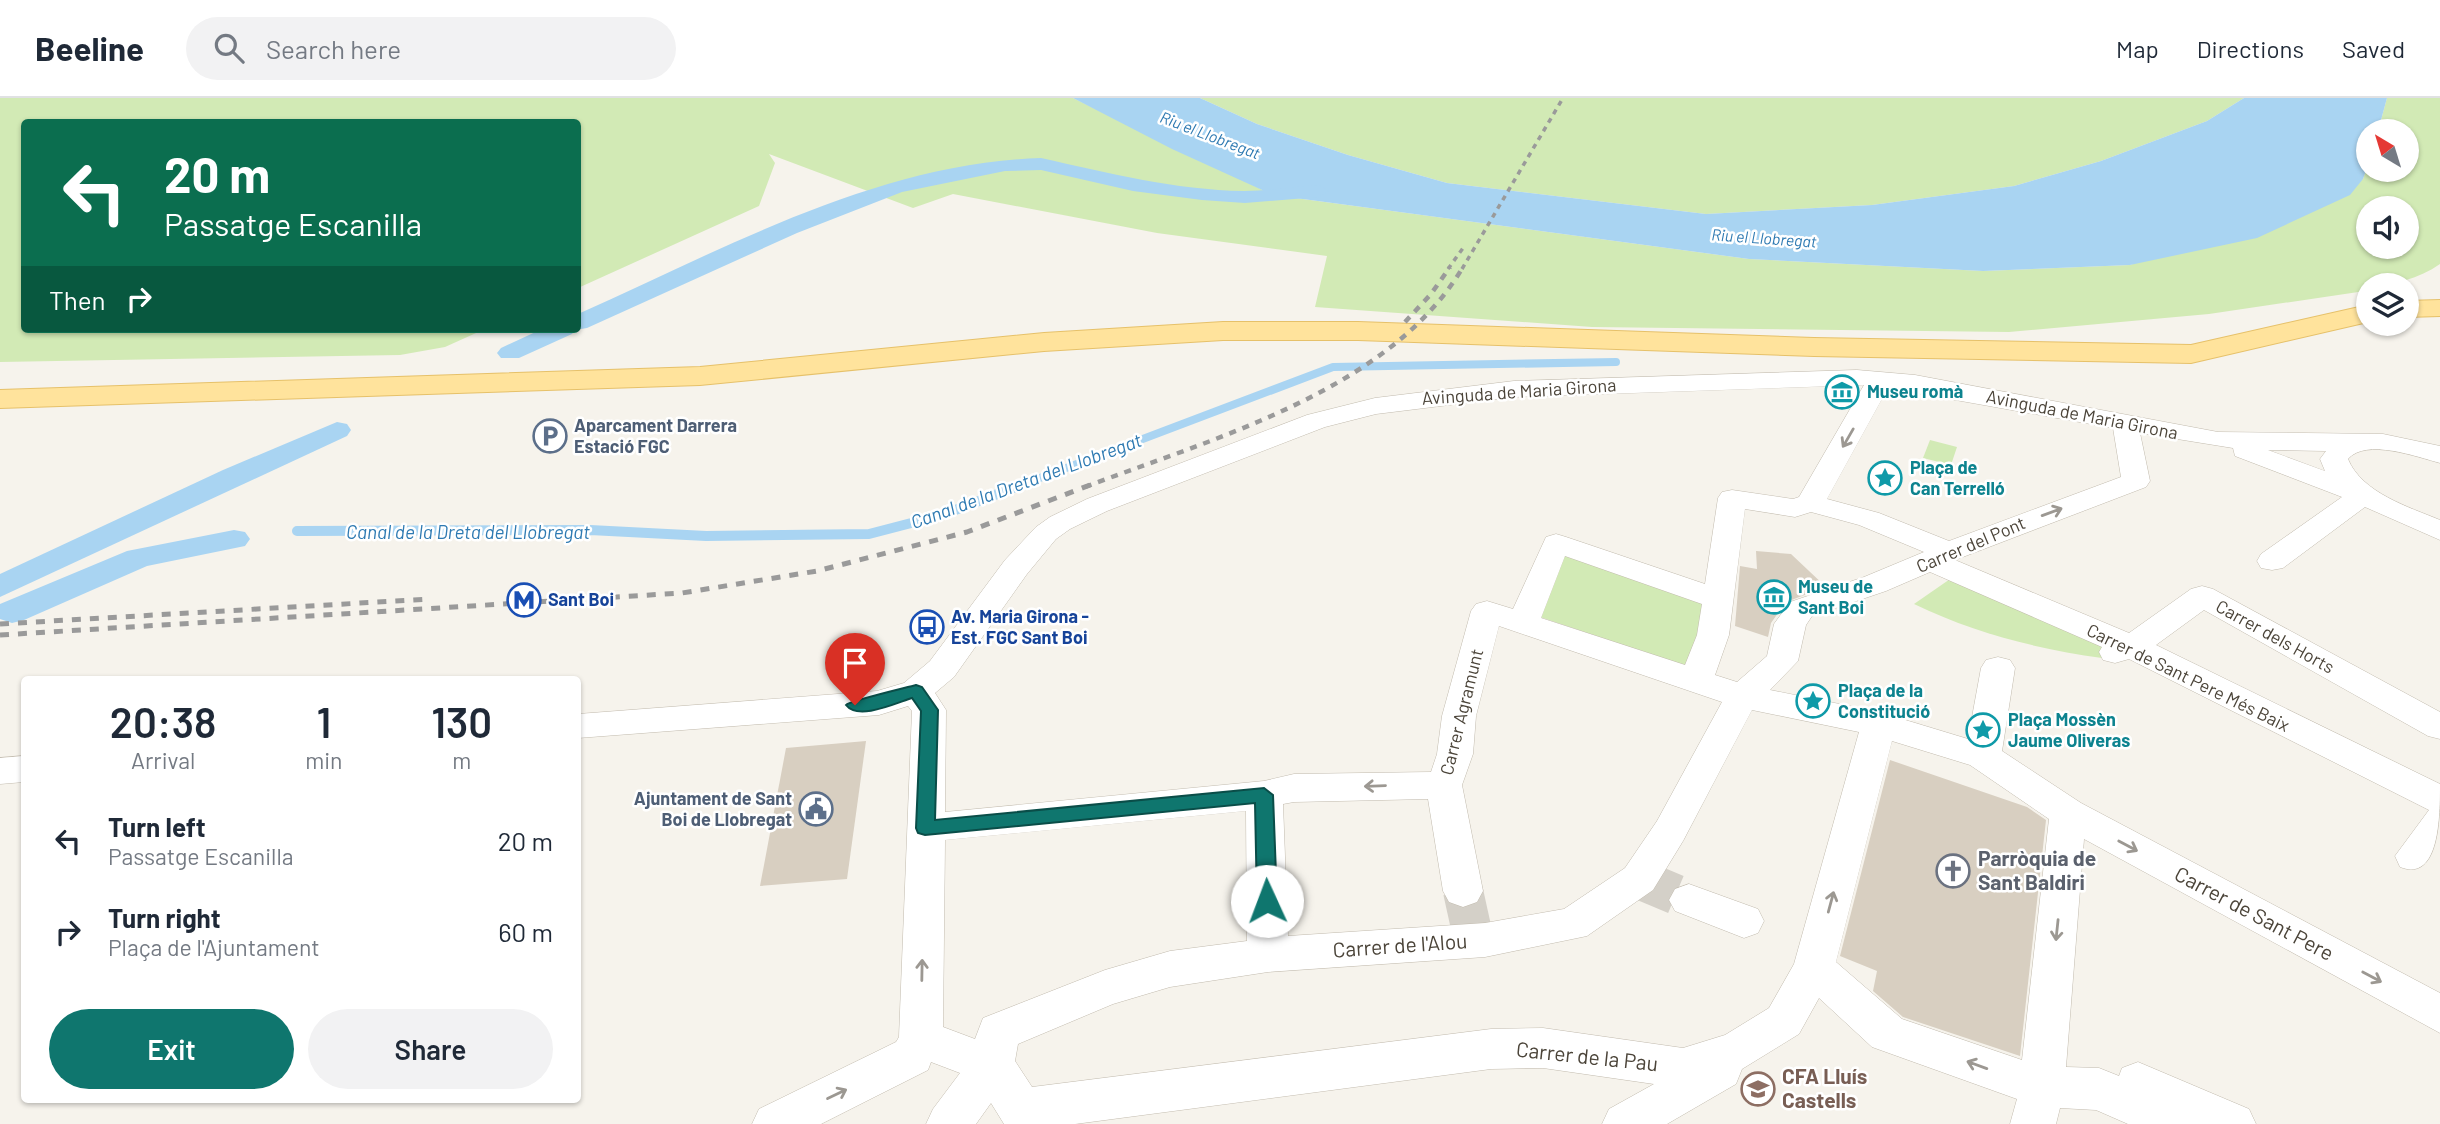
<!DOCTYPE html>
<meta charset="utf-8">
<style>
body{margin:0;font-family:Barlow,sans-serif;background:#f2f2f3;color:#1f2937;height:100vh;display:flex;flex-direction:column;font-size:26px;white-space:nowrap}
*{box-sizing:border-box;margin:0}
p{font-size:23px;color:#747a83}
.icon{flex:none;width:38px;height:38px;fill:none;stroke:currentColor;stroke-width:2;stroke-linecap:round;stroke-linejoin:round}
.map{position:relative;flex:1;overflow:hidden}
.drawer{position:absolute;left:21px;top:578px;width:560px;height:427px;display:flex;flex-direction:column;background:#fff;border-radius:7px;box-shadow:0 2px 5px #0004}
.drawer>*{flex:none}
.banner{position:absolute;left:21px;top:21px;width:560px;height:214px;border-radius:7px;box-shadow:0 2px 5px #0004;background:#0b6e4f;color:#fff;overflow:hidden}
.needle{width:46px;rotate:322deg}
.buttons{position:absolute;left:2356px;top:21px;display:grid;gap:14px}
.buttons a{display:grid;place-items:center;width:63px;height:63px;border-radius:50%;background:#fff;box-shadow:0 2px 5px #0004;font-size:35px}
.pin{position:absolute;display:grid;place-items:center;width:60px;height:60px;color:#fff;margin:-72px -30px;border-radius:50% 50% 50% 0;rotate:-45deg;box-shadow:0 0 7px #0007}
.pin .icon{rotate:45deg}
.me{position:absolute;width:77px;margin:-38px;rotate:358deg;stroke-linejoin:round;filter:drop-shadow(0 0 5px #0008)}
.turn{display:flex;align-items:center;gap:24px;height:147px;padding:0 28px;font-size:32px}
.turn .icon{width:91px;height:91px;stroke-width:2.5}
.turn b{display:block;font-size:49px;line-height:60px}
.then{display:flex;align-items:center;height:66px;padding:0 28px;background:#0003;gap:14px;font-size:26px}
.eta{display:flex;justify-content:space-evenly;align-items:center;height:119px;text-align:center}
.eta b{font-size:42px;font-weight:600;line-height:49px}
.primary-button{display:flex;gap:14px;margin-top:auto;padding:14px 28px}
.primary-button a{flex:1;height:80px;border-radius:42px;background:#0f766e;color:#fff;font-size:28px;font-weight:600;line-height:80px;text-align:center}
.primary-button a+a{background:#f2f2f3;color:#1f2937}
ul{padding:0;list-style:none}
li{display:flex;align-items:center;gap:21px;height:91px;padding:0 28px}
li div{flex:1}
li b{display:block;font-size:26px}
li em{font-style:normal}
header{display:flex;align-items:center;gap:42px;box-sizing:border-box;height:98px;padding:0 35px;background:#fff;border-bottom:2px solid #e0e1e3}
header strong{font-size:33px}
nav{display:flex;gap:38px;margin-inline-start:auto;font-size:24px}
.search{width:490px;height:63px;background:#f2f2f3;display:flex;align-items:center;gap:18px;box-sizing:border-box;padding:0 24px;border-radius:38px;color:#747a83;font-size:26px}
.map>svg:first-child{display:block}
</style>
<header>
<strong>Beeline</strong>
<div class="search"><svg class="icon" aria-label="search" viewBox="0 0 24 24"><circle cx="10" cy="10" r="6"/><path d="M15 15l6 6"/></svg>Search here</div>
<nav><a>Map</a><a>Directions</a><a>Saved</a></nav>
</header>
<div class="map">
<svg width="2440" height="1026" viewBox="0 0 2440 1026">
<rect width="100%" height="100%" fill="#f6f3ec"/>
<g fill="#d2eab5" fill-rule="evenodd">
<path d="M 0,0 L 1073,0 L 1273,97 L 1749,161 L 1983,173 L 2130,167 L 2363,81 L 2368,67 L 2368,72 L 2406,72 L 2406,33 L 2378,33 L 2387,0 L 2440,0 L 2440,166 C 2419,181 2393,187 2368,187 L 2365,193 L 2209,216 L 2009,234 L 1592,229 L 1315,209 L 1327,158 L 1157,135 L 953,96 L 913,110 L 769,56 L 775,65 L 759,108 L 578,190 L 578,24 L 24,24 L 24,231 L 485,231 L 445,249 L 400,257 L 0,264 ZM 2368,110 L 2406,110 L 2406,149 L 2368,149 Z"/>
<polygon points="1200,0 2244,0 2207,23 2101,63 2014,88 1872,107 1706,116 1447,85 1348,57 1257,26"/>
<polygon points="1930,342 1957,349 1951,367 1923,360"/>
<polygon points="1564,452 1710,504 1693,571 1540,519"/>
<path d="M 1953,479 L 2109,546 L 2102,560 C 2037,551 1974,535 1914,506 Z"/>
</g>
<g fill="#a9d4f2">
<polygon points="1073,0 1200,0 1257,26 1348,57 1447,85 1706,116 1872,107 2014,88 2101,63 2207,23 2244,0 2387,0 2378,33 2368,33 2368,67 2363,81 2350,97 2257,140 2130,167 1983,173 1749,161 1273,97 1172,51"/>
<polygon points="231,435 228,445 174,456 177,446"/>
</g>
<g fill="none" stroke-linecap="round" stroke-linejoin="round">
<polyline stroke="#a9d4f2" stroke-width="8" points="1016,389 1333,269 1616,264"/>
<polyline stroke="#a9d4f2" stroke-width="10" points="297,433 590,432 706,438 869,436 942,417 1021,387"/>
<g fill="#a9d4f2" fill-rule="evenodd">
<path d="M 1041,60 C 1108,75 1175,92 1244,93 C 1268,93 1294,89 1319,87 L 1329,93 L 1319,99 L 1245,105 L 1202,102 L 1133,93 L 1041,72 L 1005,73 L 902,94 L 797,135 L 587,230 L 575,232 L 572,236 L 519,260 L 501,260 L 497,255 L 501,250 L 542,231 L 578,231 L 578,216 C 724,151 877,65 1041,60 Z"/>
<polygon points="337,324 347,326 351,332 347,338 0,499 0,476 223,372"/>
<polygon points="234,432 245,434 250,441 245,448 147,468 24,522 12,525 0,521 0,506 127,453"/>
</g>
</g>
<g fill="#d8cfc1">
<polygon points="1756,453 1791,456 1826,489 1775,508 1778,515 1771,525 1768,539 1735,528 1740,468 1757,471"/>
<polygon points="866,643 847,781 760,788 786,650"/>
<polygon points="1890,662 2027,709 2046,722 2020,958 1903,919 1873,893 1877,873 1840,858"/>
</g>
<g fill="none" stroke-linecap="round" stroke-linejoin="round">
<g stroke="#d4d0c8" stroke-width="40" stroke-dasharray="40 20" stroke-linecap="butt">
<polyline points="1639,781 1689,802"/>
<polyline points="1463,793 1474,843"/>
</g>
<defs>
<g id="street">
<path d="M 1857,272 L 1915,277 L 2218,334 L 2383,336 L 2440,348 L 2440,365 C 2417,359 2366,340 2348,361 C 2362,395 2409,409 2440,422 L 2440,442 L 2365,409 L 2283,470 L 2272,472 L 2261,470 L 2257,463 L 2261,456 L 2342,399 L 2235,358 L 2233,350 L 2140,335 L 2150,383 L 2146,389 L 1955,462 L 2129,535 L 2191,491 L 2202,488 L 2213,491 L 2440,614 L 2440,641 L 2428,638 L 2204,512 L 2156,547 L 2440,686 C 2440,717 2440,785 2400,769 L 2395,758 L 2429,712 L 2129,561 L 2115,565 L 2103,562 L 2099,554 L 2102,549 L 1930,474 L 1886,493 L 1812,518 L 1806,527 L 1798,563 L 1770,592 L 1879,614 L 1968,641 L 1981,570 L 1986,562 L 1998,559 L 2010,562 L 2015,570 L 2002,653 L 2081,705 L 2440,895 L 2440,935 L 2084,741 L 2066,969 L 2099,970 L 2119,978 L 2122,970 L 2138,964 L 2249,1011 L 2256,1026 L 2128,1026 L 2096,1012 L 2060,1010 L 2056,1026 L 2010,1026 L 2017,1001 L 1872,949 L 1819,900 L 1799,936 L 1742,971 L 1736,986 L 1667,1026 L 1602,1026 L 1609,1011 L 1654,986 L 1543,970 L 1491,971 L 1075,1026 L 1004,1026 L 991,1005 L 976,1026 L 926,1026 L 933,1011 L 960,975 L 931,964 L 928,972 L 821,1026 L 752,1026 L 759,1011 L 896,944 L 899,939 L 912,613 L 908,608 L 879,617 L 578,640 L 578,616 L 877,593 L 904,585 L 930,563 L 1005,462 L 1036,429 L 1050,419 L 1087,401 L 1307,317 L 1375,300 L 1514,283 ZM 1864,287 L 1799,399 L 1793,401 L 1732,392 L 1722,394 L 1718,400 L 1705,486 L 1566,439 L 1556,436 L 1546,439 L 1513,511 L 1487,503 L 1476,506 L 1471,513 L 1442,618 L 1437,656 L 1431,674 L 1294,676 L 1264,683 L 945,714 L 946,612 L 935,595 L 954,579 L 1027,476 L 1056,441 L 1070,431 L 1107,413 L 1325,329 L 1376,316 L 1514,299 ZM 1888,290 L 2113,330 L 2121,379 L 1949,443 L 1879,415 L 1827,401 ZM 2268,352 L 2326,353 L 2320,361 L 2325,373 ZM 1745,411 L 1795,419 L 1811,414 L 1859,427 L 1924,454 L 1864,479 L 1790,504 L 1774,526 L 1767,558 L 1737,584 L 1715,577 L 1729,537 ZM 1565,458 L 1702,506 L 1697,537 L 1685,567 L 1541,520 ZM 1499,528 L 1722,604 L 1657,723 L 1625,770 L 1564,811 L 1485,825 L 1288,838 L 1283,706 L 1294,704 L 1428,701 L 1443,793 L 1449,804 L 1463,809 L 1477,804 L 1483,793 L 1462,687 L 1473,656 L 1476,618 ZM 1752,612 L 1859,634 L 1794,866 L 1769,910 L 1725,937 L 1683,950 L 1543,930 L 1491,931 L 1032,989 L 1015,963 L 1018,946 L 1113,906 L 1170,889 L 1268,874 L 1485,859 L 1587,838 L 1653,792 L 1683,743 ZM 1892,643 L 1970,667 L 2049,721 L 2022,962 L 1902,921 L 1836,864 ZM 1246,713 L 1247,843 L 1170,853 L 1105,872 L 983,920 L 975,941 L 943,929 L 945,742 Z"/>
<polygon points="24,658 24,684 0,686 0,660"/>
<polygon points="1689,786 1758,811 1764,823 1758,835 1744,840 1675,813 1669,802 1675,791"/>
</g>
<g id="primary">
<polygon points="2440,202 2440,218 2406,219 2406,203"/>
<polygon points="2368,207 2368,224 2191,265 1814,258 1358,242 1223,242 1044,253 700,287 0,310 0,292 700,269 1044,235 1223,224 1358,224 1814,240 2191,247"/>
</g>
</defs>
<use href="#street" stroke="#c2bbae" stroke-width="1"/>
<use href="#primary" stroke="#e6c16a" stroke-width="2"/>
<use href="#street" fill="#fff" fill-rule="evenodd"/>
<use href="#primary" fill="#ffe39c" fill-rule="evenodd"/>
<g stroke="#9a9a9a" stroke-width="3.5" stroke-dasharray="5 5" stroke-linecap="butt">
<polyline points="1448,171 1463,150"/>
<polyline points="1462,171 1563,0"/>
</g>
<g stroke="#9a9a9a" stroke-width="4.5" stroke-dasharray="7 7" stroke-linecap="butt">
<polyline points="1405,224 1431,196 1450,169"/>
<path d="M 1085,389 C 1211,341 1390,293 1463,169"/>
</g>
<g stroke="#9a9a9a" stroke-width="5" stroke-dasharray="9 9" stroke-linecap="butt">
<polyline points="0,526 430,501"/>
<polyline points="0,537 682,495 817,473 967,434 1090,387"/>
</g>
</g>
<defs><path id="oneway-shaft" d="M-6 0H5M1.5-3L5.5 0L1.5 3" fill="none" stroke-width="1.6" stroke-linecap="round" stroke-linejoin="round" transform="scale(1.75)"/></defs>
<g stroke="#9c9892">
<use href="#oneway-shaft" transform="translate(1848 340) rotate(120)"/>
<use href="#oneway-shaft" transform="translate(2052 414) rotate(-20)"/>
<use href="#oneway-shaft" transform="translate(1375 688) rotate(178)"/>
<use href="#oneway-shaft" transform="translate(2128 748) rotate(28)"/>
<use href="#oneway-shaft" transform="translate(1831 804) rotate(-75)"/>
<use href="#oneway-shaft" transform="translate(2057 832) rotate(96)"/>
<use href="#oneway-shaft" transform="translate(922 872) rotate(-89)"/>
<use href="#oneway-shaft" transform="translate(2372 879) rotate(28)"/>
<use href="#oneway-shaft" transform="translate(1977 967) rotate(-160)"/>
<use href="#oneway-shaft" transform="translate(837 996) rotate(-26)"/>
</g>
<path fill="#0f766e" stroke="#0a4d48" stroke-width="2" d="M 916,587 L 922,589 L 938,612 L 935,722 L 1264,690 L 1273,697 L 1277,803 L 1274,809 L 1260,809 L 1257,803 L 1255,705 L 925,737 L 918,735 L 916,730 L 921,613 L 912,600 C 896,605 858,623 846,607 C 849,603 905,590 916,587 Z"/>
<defs>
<symbol id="museum-ring" viewBox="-11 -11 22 22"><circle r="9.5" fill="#fff" stroke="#0f9aa8" stroke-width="1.5"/><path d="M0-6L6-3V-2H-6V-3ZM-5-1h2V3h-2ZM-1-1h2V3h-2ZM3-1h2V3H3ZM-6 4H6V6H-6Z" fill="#0f9aa8"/></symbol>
<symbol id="parking-ring" viewBox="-11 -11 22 22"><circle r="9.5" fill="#fff" stroke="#5c6f8a" stroke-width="1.5"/><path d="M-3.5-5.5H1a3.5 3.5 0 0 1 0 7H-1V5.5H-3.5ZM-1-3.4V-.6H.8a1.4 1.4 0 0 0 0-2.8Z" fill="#5c6f8a"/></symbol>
<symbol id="sight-ring" viewBox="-11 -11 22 22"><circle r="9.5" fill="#fff" stroke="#0f9aa8" stroke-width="1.5"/><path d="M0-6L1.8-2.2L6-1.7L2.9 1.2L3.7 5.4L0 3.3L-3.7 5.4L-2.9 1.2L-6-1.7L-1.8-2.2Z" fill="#0f9aa8"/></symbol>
<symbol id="metro-ring" viewBox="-11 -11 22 22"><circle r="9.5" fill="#fff" stroke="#1a4fb4" stroke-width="1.5"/><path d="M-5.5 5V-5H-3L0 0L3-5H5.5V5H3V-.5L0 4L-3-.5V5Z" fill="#1a4fb4"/></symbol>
<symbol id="bus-ring" viewBox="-11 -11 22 22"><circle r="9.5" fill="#fff" stroke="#1a4fb4" stroke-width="1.5"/><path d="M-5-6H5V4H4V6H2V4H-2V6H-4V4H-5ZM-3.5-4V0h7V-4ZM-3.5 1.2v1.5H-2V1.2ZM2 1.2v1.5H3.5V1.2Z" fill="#1a4fb4"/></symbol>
<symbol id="civic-ring" viewBox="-11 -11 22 22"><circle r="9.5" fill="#fff" stroke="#5c6f8a" stroke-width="1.5"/><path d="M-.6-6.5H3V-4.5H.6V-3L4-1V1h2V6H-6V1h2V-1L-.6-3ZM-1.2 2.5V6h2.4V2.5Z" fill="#5c6f8a"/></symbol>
<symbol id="church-ring" viewBox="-11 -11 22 22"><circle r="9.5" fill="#fff" stroke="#6b7280" stroke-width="1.5"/><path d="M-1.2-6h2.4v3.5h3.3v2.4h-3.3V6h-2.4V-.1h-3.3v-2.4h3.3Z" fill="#6b7280"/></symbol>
<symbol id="school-ring" viewBox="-11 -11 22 22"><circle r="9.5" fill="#fff" stroke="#8d6e63" stroke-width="1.5"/><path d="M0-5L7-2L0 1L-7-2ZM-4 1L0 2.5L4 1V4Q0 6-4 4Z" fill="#8d6e63"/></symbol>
</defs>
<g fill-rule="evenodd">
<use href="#museum-ring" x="1823" y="275" width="38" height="38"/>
<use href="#parking-ring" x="531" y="319" width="38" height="38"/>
<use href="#sight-ring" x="1866" y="361" width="38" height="38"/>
<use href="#museum-ring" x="1755" y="480" width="38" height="38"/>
<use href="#metro-ring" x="505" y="483" width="38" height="38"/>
<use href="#bus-ring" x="908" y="510" width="38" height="38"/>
<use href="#sight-ring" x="1794" y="584" width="38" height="38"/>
<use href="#sight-ring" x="1964" y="613" width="38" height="38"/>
<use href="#civic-ring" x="797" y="692" width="38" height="38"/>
<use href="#church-ring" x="1934" y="754" width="38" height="38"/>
<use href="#school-ring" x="1739" y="972" width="38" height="38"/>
</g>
<g text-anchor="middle" stroke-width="5" stroke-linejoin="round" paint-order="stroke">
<g font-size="16" font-style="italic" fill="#2e7ab2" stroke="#fff">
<text transform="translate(1210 37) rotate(21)" y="6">Riu el Llobregat</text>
<text transform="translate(1764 140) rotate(4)" y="6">Riu el Llobregat</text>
</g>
<g font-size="18" fill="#4b4439" stroke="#fff">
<text transform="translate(1519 294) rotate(-4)" y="6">Avinguda de Maria Girona</text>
<text transform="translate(2082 317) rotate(11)" y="6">Avinguda de Maria Girona</text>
<text transform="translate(1971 447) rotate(-23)" y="6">Carrer del Pont</text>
<text transform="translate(2275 539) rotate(29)" y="6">Carrer dels Horts</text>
<text transform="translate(2188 580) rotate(26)" y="6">Carrer de Sant Pere Més Baix</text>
<text transform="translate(1462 614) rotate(-76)" y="6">Carrer Agramunt</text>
</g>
<g font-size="18" font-weight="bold" fill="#0d838f" stroke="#fff" text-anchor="start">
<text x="1867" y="300">Museu romà</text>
<text x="1910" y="376">Plaça de<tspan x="1910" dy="21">Can Terrelló</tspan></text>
<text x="1798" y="495">Museu de<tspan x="1798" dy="21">Sant Boi</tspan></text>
<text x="1838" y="599">Plaça de la<tspan x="1838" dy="21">Constitució</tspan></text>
<text x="2008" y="628">Plaça Mossèn<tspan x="2008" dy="21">Jaume Oliveras</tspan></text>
</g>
<g font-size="18" font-weight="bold" fill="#4e5e75" stroke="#fff" text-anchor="start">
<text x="574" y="334">Aparcament Darrera<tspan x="574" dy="21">Estació FGC</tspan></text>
<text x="792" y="707" text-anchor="end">Ajuntament de Sant<tspan x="792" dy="21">Boi de Llobregat</tspan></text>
</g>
<g font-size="18" font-weight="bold" fill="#164399" stroke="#fff" text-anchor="start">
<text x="548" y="508">Sant Boi</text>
<text x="951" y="525">Av. Maria Girona -<tspan x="951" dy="21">Est. FGC Sant Boi</tspan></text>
</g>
<g font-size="19" font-style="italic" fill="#2e7ab2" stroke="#fff">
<text transform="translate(1026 383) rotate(-20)" y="7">Canal de la Dreta del Llobregat</text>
<text x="468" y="441">Canal de la Dreta del Llobregat</text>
</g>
<g font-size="21" font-weight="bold" fill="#5b616d" stroke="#fff" text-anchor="start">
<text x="1978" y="768">Parròquia de<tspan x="1978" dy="24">Sant Baldiri</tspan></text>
</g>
<g font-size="21" fill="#4b4439" stroke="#fff">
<text transform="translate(2254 816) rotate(28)" y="7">Carrer de Sant Pere</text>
<text transform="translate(1400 848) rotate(-4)" y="7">Carrer de l'Alou</text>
<text transform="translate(1587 959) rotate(6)" y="7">Carrer de la Pau</text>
</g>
<g font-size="21" font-weight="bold" fill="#785e54" stroke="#fff" text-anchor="start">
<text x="1782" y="986">CFA Lluís<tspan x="1782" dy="24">Castells</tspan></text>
</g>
</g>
</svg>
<div class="buttons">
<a><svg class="needle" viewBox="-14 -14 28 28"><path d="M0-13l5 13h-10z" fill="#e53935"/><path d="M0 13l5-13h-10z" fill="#747a83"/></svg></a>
<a><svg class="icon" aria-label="sound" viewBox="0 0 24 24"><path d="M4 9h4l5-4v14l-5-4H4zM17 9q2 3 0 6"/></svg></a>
<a><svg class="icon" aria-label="layers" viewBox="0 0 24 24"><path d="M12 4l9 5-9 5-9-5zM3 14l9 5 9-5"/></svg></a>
</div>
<div class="pin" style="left:855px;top:607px;background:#d93025"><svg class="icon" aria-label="arrive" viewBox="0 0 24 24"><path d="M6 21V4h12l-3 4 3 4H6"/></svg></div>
<svg class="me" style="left:1267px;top:803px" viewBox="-20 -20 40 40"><circle r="19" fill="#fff"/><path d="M0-13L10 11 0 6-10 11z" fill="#0f766e"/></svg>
<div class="banner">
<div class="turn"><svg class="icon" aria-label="left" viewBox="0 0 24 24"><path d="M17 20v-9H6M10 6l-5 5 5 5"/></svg><div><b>20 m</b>Passatge Escanilla</div></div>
<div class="then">Then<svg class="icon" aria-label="right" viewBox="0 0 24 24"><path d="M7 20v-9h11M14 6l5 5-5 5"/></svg></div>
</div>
<section class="drawer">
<div class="eta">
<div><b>20:38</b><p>Arrival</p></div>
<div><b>1</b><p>min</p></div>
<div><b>130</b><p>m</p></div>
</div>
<ul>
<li><svg class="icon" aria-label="left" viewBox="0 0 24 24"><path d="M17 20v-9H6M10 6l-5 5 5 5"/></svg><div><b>Turn left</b><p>Passatge Escanilla</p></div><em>20 m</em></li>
<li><svg class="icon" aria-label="right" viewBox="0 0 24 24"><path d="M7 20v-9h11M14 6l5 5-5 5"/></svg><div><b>Turn right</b><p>Plaça de l'Ajuntament</p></div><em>60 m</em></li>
</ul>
<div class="primary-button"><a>Exit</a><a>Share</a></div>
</section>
</div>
